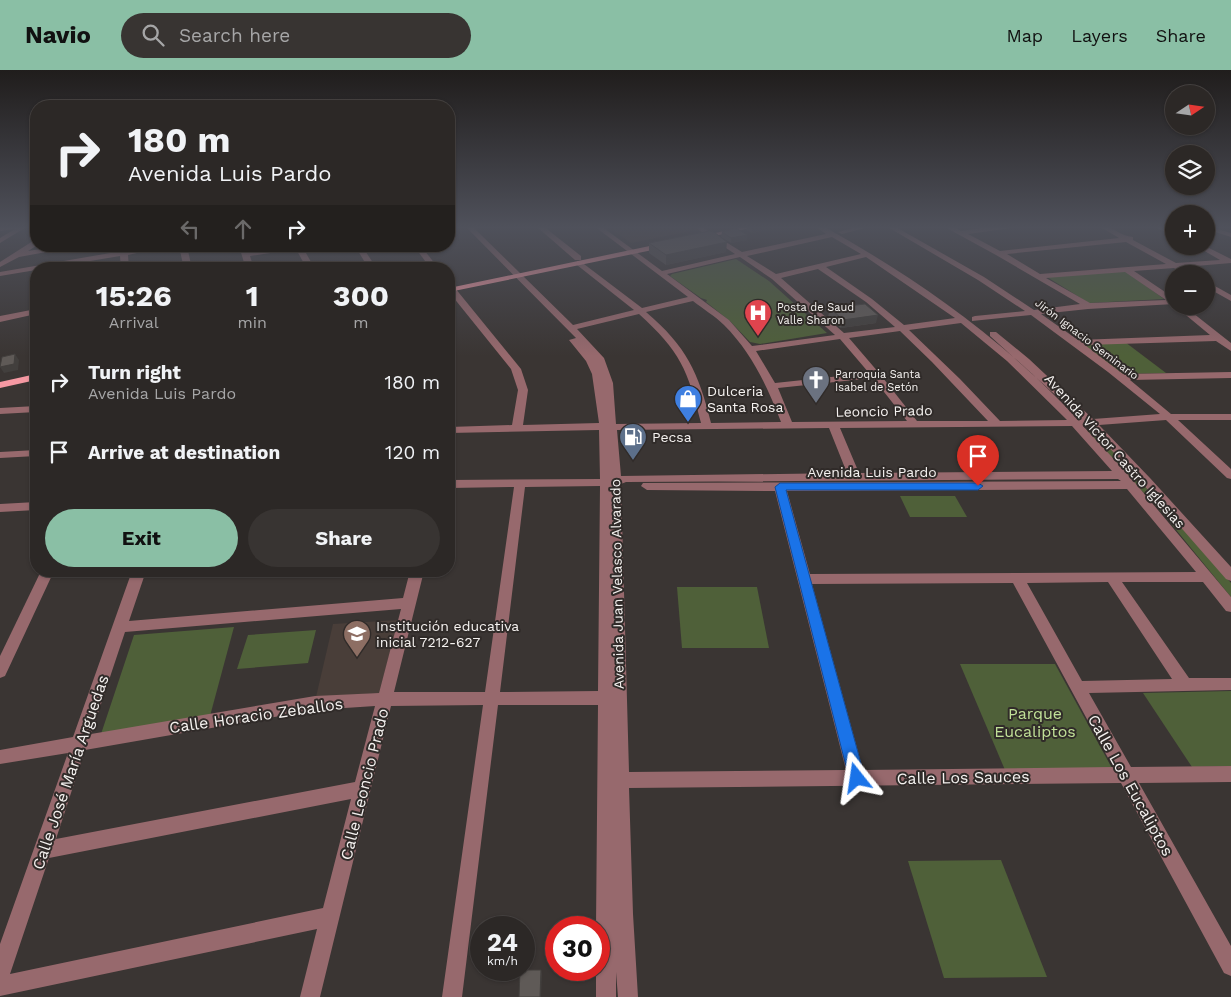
<!DOCTYPE html>
<meta charset="utf-8">
<style>
body{margin:0;font-family:"Work Sans",sans-serif;background:#383432;color:#f1f3f6;height:100vh;display:flex;flex-direction:column;font-size:19px;white-space:nowrap}
*{box-sizing:border-box;margin:0}
p{font-size:16px;color:#a6a6a7}
.icon{flex:none;width:28px;height:28px;fill:none;stroke:currentColor;stroke-width:2;stroke-linecap:round;stroke-linejoin:round}
.map{position:relative;flex:1;overflow:hidden}
.panel{position:absolute;left:30px;top:192px;width:425px;height:315px;display:flex;flex-direction:column;background:#2c2826;border-radius:20px;box-shadow:0 1px 4px #0004,0 0 0 1px #484443}
.panel>*{flex:none}
.hud{position:absolute;left:30px;top:30px;width:425px;height:152px;border-radius:20px;box-shadow:0 1px 4px #0004,0 0 0 1px #484443;background:#2c2826;color:#f1f3f6;overflow:hidden}
.needle{width:32px;rotate:77deg}
.controls{position:absolute;left:1165px;top:15px;display:grid;gap:10px}
.controls a{display:grid;place-items:center;width:50px;height:50px;border-radius:50%;background:#2c2826;box-shadow:0 1px 4px #0004,0 0 0 1px #484443;font-size:25px}
.speed{position:absolute;left:470px;top:846px;display:flex;gap:10px;font-size:25px;font-weight:700;text-align:center}
.speed>*{display:grid;place-content:center;width:65px;height:65px;border-radius:50%;background:#2c2826;box-shadow:0 1px 4px #0004,0 0 0 1px #484443;line-height:1}
.speed small{font-size:12px;font-weight:400}
.speed .limit{border:8px solid #d22;background:#fff;color:#111}
.pin{position:absolute;display:grid;place-items:center;width:42px;height:42px;color:#fff;margin:-51px -21px;border-radius:50% 50% 50% 0;rotate:-45deg;box-shadow:0 0 5px #0007}
.pin .icon{rotate:45deg}
.me{position:absolute;width:55px;margin:-28px;rotate:345deg;stroke-linejoin:round;filter:drop-shadow(0 0 4px #0008)}
.turn{display:flex;align-items:center;gap:18px;height:105px;padding:0 15px;font-size:22px}
.turn .icon{width:65px;height:65px;stroke-width:2.5}
.turn b{display:block;font-size:35px;line-height:42px}
.lanes{display:flex;align-items:center;height:48px;padding:0 15px;background:#0003;justify-content:center;gap:25px;direction:ltr}
.lanes .off{opacity:.35}
.eta{display:flex;justify-content:space-evenly;align-items:center;height:85px;text-align:center}
.eta b{font-size:30px;font-weight:700;line-height:35px}
.button{display:flex;gap:10px;margin-top:auto;padding:10px 15px}
.button a{flex:1;height:58px;border-radius:30px;background:#8abfa5;color:#111;font-size:20px;font-weight:700;line-height:58px;text-align:center}
.button a+a{background:#383432;color:#f1f3f6}
ul{padding:0;list-style:none}
li{display:flex;align-items:center;gap:15px;height:70px;padding:0 15px}
li div{flex:1}
li b{display:block;font-size:19px}
li em{font-style:normal}
header{display:flex;align-items:center;gap:30px;box-sizing:border-box;height:70px;padding:0 25px;background:#8abfa5;color:#111}
header strong{font-size:24px}
nav{display:flex;gap:28px;margin-inline-start:auto;font-size:18px}
.search{width:350px;height:45px;background:#383432;display:flex;align-items:center;gap:12px;box-sizing:border-box;padding:0 18px;border-radius:28px;color:#a6a6a7;font-size:19px}
.map>svg:first-child{display:block}
</style>
<header>
<strong>Navio</strong>
<div class="search"><svg class="icon" aria-label="search" viewBox="0 0 24 24"><circle cx="10" cy="10" r="6"/><path d="M15 15l6 6"/></svg>Search here</div>
<nav><a>Map</a><a>Layers</a><a>Share</a></nav>
</header>
<div class="map">
<svg width="1231" height="927" viewBox="0 0 1231 927">
<rect width="100%" height="100%" fill="#3a3533"/>
<g fill="#493e39">
<polygon points="607,156 690,156 696,160 631,173"/>
<polygon points="399,550 379,623 316,627 333,554"/>
</g>
<g fill="#4f6039">
<polygon points="736,189 769,211 827,263 760,274 750,272 730,251 706,232 707,230 701,228 670,206 672,204"/>
<polygon points="1124,200 1164,229 1089,233 1047,207"/>
<polygon points="1125,272 1166,303 1121,304 1083,274"/>
<polygon points="1086,360 1095,360 1175,447 1231,513 1231,527 1164,445"/>
<polygon points="900,426 955,426 967,447 910,447"/>
<polygon points="677,517 757,517 769,578 682,578"/>
<polygon points="234,557 210,646 101,664 134,565"/>
<polygon points="316,560 308,593 237,599 248,565"/>
<polygon points="960,594 1055,594 1113,700 1005,700"/>
<polygon points="1231,621 1231,696 1192,697 1143,623"/>
<polygon points="1001,790 1047,907 944,908 908,791"/>
</g>
<g fill="none" stroke-linecap="round" stroke-linejoin="round">
<g fill="#97696d" fill-rule="evenodd">
<polygon points="8,156 28,156 0,173 0,168 15,159 0,161 0,157"/>
<path d="M 465,156 L 472,156 L 573,255 L 634,240 L 577,195 L 577,191 L 580,191 L 642,238 L 688,227 L 594,156 L 601,156 L 662,201 L 735,184 L 693,156 L 700,156 L 742,182 L 826,164 L 815,156 L 823,156 C 916,208 1005,270 1078,350 L 1082,349 L 990,266 L 990,262 L 996,262 L 1029,289 L 1093,349 L 1160,344 L 1108,302 L 1031,245 L 972,251 L 972,247 L 975,246 L 1025,241 L 978,210 L 886,156 L 894,156 L 984,207 L 1034,240 L 1080,234 L 996,185 L 943,156 L 951,156 L 961,161 L 998,156 L 1014,156 L 1011,158 L 968,164 L 1000,181 L 1119,168 L 1099,156 C 1112,155 1120,166 1133,167 L 1133,170 L 1176,193 L 1220,190 L 1196,176 L 1205,176 L 1231,189 L 1231,193 L 1184,197 L 1195,204 L 1185,204 L 1174,198 L 1134,201 L 1174,228 L 1174,234 L 1088,239 L 1041,244 L 1078,270 L 1210,265 L 1175,236 L 1184,236 L 1231,273 L 1231,281 L 1216,271 L 1085,275 L 1123,304 L 1231,302 L 1231,308 L 1130,310 L 1171,344 L 1231,344 L 1231,350 L 1178,350 L 1231,399 L 1231,409 L 1227,408 L 1166,350 L 1099,355 L 1150,408 L 1231,497 L 1231,511 L 1226,509 L 1142,413 L 1088,355 L 1083,356 L 1126,402 L 1231,527 L 1231,542 L 1226,541 L 1203,512 L 1122,512 L 1189,608 L 1231,608 L 1231,620 L 1089,623 L 1131,697 L 1231,696 L 1231,712 L 1139,713 L 1231,876 L 1231,906 L 1224,903 L 1121,713 L 629,718 L 633,844 L 638,927 L 618,927 L 616,902 L 616,927 L 596,927 L 596,900 L 599,900 L 599,858 L 596,858 L 598,635 L 498,635 L 462,927 L 442,927 L 483,635 L 391,636 L 320,927 L 300,927 L 317,859 L 0,926 L 0,874 L 68,683 L 0,694 L 0,680 L 73,667 L 132,501 L 146,501 L 129,551 L 403,528 L 410,501 L 424,501 L 394,622 L 485,622 L 514,417 L 449,418 L 449,410 L 600,409 L 599,360 L 449,363 L 449,357 L 512,355 L 518,320 L 511,299 L 449,222 L 449,218 L 455,218 L 521,299 L 528,320 L 523,355 L 599,353 L 592,304 L 586,291 L 569,270 L 576,268 ZM 832,167 L 861,184 L 776,204 L 747,186 ZM 1126,172 L 1166,194 L 1040,204 L 1007,184 ZM 740,187 L 772,209 L 835,265 L 752,276 L 729,250 L 667,204 ZM 866,187 L 955,248 L 904,255 L 872,229 L 826,197 ZM 818,199 L 866,232 L 895,257 L 844,263 L 781,208 ZM 1125,202 L 1166,230 L 1090,233 L 1046,208 ZM 693,231 C 703,239 715,246 724,255 C 752,283 767,316 781,352 L 711,353 C 698,302 687,277 646,242 ZM 639,244 C 680,281 688,300 701,353 L 616,354 L 613,313 L 604,288 L 577,259 ZM 961,253 L 1007,291 L 1067,350 L 1000,351 L 960,309 L 909,260 ZM 900,261 L 932,292 L 988,351 L 917,351 L 879,303 L 849,268 ZM 840,269 L 869,303 L 775,313 L 756,281 ZM 873,308 L 907,351 L 792,352 L 778,318 ZM 1072,356 L 1112,401 L 859,403 L 840,358 ZM 829,358 L 847,403 L 621,406 L 617,360 ZM 1118,409 L 1121,411 L 643,413 L 641,416 L 647,420 L 775,421 L 846,700 L 629,702 L 621,414 L 626,412 ZM 600,416 L 598,621 L 500,622 L 525,417 ZM 1127,419 L 1196,502 L 810,504 L 787,421 ZM 1108,512 L 1172,609 L 1082,611 L 1027,513 ZM 1013,513 L 1113,697 L 863,700 L 812,514 ZM 401,539 L 379,623 L 315,626 L 91,664 L 125,562 ZM 375,636 L 355,712 L 56,769 L 85,680 L 315,640 ZM 351,729 L 323,838 L 10,904 L 49,788 Z"/>
<polygon points="536,156 543,156 581,186 581,190 575,190"/>
<polygon points="861,156 872,156 842,164 838,162"/>
<polygon points="1153,156 1161,156 1174,161 1174,166"/>
<polygon points="1206,156 1231,163 1231,167 1206,159"/>
<polygon points="33,171 36,171 36,176 28,181 60,176 79,176 19,187 0,197 0,192"/>
<polygon points="151,176 168,176 128,185 129,199 121,199 120,186 0,206 0,202"/>
<polygon points="179,176 187,176 192,199 184,199"/>
<polygon points="239,176 247,176 249,182 284,176 302,176 315,199 307,199 296,179 250,186 254,199 246,199"/>
<polygon points="355,176 362,176 377,199 369,199"/>
<polygon points="414,176 421,176 439,199 431,199"/>
<polygon points="1206,211 1231,225 1231,231 1206,217"/>
<polygon points="36,239 36,244 0,252 0,246"/>
<polygon points="449,313 454,316 454,337 449,340"/>
<polygon points="36,336 36,342 0,344 0,338"/>
<polygon points="36,380 36,386 0,388 0,382"/>
<polygon points="36,432 36,440 0,442 0,434"/>
<polygon points="41,501 54,501 5,606 0,608 0,586"/>
</g>
<g fill="#f699a3" fill-rule="evenodd">
<polygon points="747,156 759,156 701,169 697,167"/>
<polygon points="664,173 667,173 667,177 449,222 449,218"/>
<polygon points="36,304 36,310 0,318 0,312"/>
</g>
</g>
<g fill="#524d4b">
<polygon points="747,156 785,156 752,163 747,160"/>
<polygon points="722,162 747,170 731,173 721,167"/>
<polygon points="649,173 726,182 666,195 649,183"/>
<polygon points="830,238 876,253 841,258 828,247"/>
</g>
<g fill="#423f3d">
<polygon points="766,156 785,156 752,163 752,159"/>
<polygon points="747,165 747,170 731,173 731,168"/>
<polygon points="727,172 726,182 666,195 666,185"/>
<polygon points="878,245 876,253 841,258 843,250"/>
<polygon points="15,284 19,290 18,300 4,303 0,297"/>
<polygon points="541,900 542,904 541,927 540,927"/>
</g>
<g fill="#5f5a57" stroke="#423f3d">
<polygon points="747,156 766,156 752,159"/>
<polygon points="736,158 747,165 731,168 722,162"/>
<polygon points="709,161 714,162 727,172 666,185 649,173"/>
<polygon points="865,234 878,245 843,250 830,238"/>
<polygon points="15,284 14,294 0,297 2,287"/>
<polygon points="520,900 541,900 540,927 519,927"/>
</g>
<linearGradient id="sky" x2="0" y2="1"><stop stop-color="#201d1c"/><stop offset="0.55" stop-color="#4f515b"/><stop offset="1" stop-color="#4f515b" stop-opacity="0"/></linearGradient>
<rect width="1231" height="286" fill="url(#sky)"/>
<polygon fill="#1a73e8" stroke="#114b97" points="780,413 978,413 983,416 978,420 786,420 865,708 862,713 857,715 851,713 849,708 775,417"/>
<defs>
<symbol id="hospital-pin" viewBox="-11 -11 22 30"><path d="M0 17L-7.5 6A9.5 9.5 0 1 1 7.5 6Z" fill="#e0444e" stroke="#302b29"/><path d="M-5-5h3v3.5h4V-5h3V5h-3V1.5h-4V5h-3Z" fill="#fff"/></symbol>
<symbol id="church-pin" viewBox="-11 -11 22 30"><path d="M0 17L-7.5 6A9.5 9.5 0 1 1 7.5 6Z" fill="#6b7280" stroke="#302b29"/><path d="M-1.2-6h2.4v3.5h3.3v2.4h-3.3V6h-2.4V-.1h-3.3v-2.4h3.3Z" fill="#fff"/></symbol>
<symbol id="shop-pin" viewBox="-11 -11 22 30"><path d="M0 17L-7.5 6A9.5 9.5 0 1 1 7.5 6Z" fill="#3f7fe0" stroke="#302b29"/><path d="M-5-2.5h2.3a2.7 3.5 0 0 1 5.4 0H5L5.5 6h-11ZM-1.5-2.5h3a1.5 2.3 0 0 0-3 0Z" fill="#fff"/></symbol>
<symbol id="fuel-pin" viewBox="-11 -11 22 30"><path d="M0 17L-7.5 6A9.5 9.5 0 1 1 7.5 6Z" fill="#5c6f8a" stroke="#302b29"/><path d="M-5.5-6h7V0h2V4h1.3V-2.5L3-4.5l.8-.8L6-3V5H2.5V1h-1V6h-7ZM-4.2-4.7v3.2H.2V-4.7Z" fill="#fff"/></symbol>
<symbol id="school-pin" viewBox="-11 -11 22 30"><path d="M0 17L-7.5 6A9.5 9.5 0 1 1 7.5 6Z" fill="#8d6e63" stroke="#302b29"/><path d="M0-5L7-2L0 1L-7-2ZM-4 1L0 2.5L4 1V4Q0 6-4 4Z" fill="#fff"/></symbol>
</defs>
<g fill-rule="evenodd">
<use href="#hospital-pin" x="742" y="227" width="32" height="43"/>
<use href="#church-pin" x="800" y="294" width="32" height="43"/>
<use href="#shop-pin" x="672" y="313" width="32" height="43"/>
<use href="#fuel-pin" x="617" y="351" width="32" height="43"/>
<use href="#school-pin" x="341" y="548" width="32" height="43"/>
</g>
<g text-anchor="middle" stroke-width="4" stroke-linejoin="round" paint-order="stroke">
<g font-size="11" fill="#f5f2f0" stroke="#302b29" text-anchor="start">
<text x="777" y="241">Posta de Saud<tspan x="777" dy="13">Valle Sharon</tspan></text>
<text x="835" y="308">Parroquia Santa<tspan x="835" dy="13">Isabel de Setón</tspan></text>
</g>
<g font-size="11" fill="#f5f2f0" stroke="#302b29">
<text transform="translate(1087 269) rotate(37)" y="4">Jirón Ignacio Seminario</text>
</g>
<g font-size="14" fill="#f5f2f0" stroke="#302b29" text-anchor="start">
<text x="707" y="326">Dulceria<tspan x="707" dy="16">Santa Rosa</tspan></text>
<text x="652" y="372">Pecsa</text>
<text x="376" y="561">Institución educativa<tspan x="376" dy="16">inicial 7212-627</tspan></text>
</g>
<g font-size="14" fill="#f5f2f0" stroke="#302b29">
<text transform="translate(884 341) rotate(-1)" y="5">Leoncio Prado</text>
<text transform="translate(1115 381) rotate(48)" y="5">Avenida Victor Castro Iglesias</text>
<text x="872" y="407">Avenida Luis Pardo</text>
<text transform="translate(617 514) rotate(-91)" y="5">Avenida Juan Velasco Alvarado</text>
</g>
<g font-size="16" fill="#c0e097" stroke="#302b29">
<text x="1035" y="649">Parque<tspan x="1035" dy="18">Eucaliptos</tspan></text>
</g>
<g font-size="16" fill="#f5f2f0" stroke="#302b29">
<text transform="translate(256 645) rotate(-8)" y="6">Calle Horacio Zeballos</text>
<text transform="translate(70 702) rotate(-71)" y="6">Calle José María Arguedas</text>
<text transform="translate(963 707) rotate(-1)" y="6">Calle Los Sauces</text>
<text transform="translate(364 714) rotate(-76)" y="6">Calle Leoncio Prado</text>
<text transform="translate(1131 715) rotate(61)" y="6">Calle Los Eucaliptos</text>
</g>
</g>
</svg>
<div class="controls">
<a><svg class="needle" viewBox="-14 -14 28 28"><path d="M0-13l5 13h-10z" fill="#e53935"/><path d="M0 13l5-13h-10z" fill="#a6a6a7"/></svg></a>
<a><svg class="icon" aria-label="layers" viewBox="0 0 24 24"><path d="M12 4l9 5-9 5-9-5zM3 14l9 5 9-5"/></svg></a>
<a>+</a>
<a>−</a>
</div>
<div class="speed"><div>24<small>km/h</small></div><div class="limit">30</div></div>
<div class="pin" style="left:978px;top:416px;background:#d93025"><svg class="icon" aria-label="arrive" viewBox="0 0 24 24"><path d="M6 21V4h12l-3 4 3 4H6"/></svg></div>
<svg class="me" style="left:857px;top:708px" viewBox="-20 -20 40 40"><path d="M0-17L14 15 0 8-14 15z" fill="#1a73e8" stroke="#fff" stroke-width="4"/></svg>
<div class="hud">
<div class="turn"><svg class="icon" aria-label="right" viewBox="0 0 24 24"><path d="M7 20v-9h11M14 6l5 5-5 5"/></svg><div><b>180 m</b>Avenida Luis Pardo</div></div>
<div class="lanes"><svg class="icon off" aria-label="left" viewBox="0 0 24 24"><path d="M17 20v-9H6M10 6l-5 5 5 5"/></svg><svg class="icon off" aria-label="ahead" viewBox="0 0 24 24"><path d="M12 20V5M6 11l6-6 6 6"/></svg><svg class="icon" aria-label="right" viewBox="0 0 24 24"><path d="M7 20v-9h11M14 6l5 5-5 5"/></svg></div>
</div>
<section class="panel">
<div class="eta">
<div><b>15:26</b><p>Arrival</p></div>
<div><b>1</b><p>min</p></div>
<div><b>300</b><p>m</p></div>
</div>
<ul>
<li><svg class="icon" aria-label="right" viewBox="0 0 24 24"><path d="M7 20v-9h11M14 6l5 5-5 5"/></svg><div><b>Turn right</b><p>Avenida Luis Pardo</p></div><em>180 m</em></li>
<li><svg class="icon" aria-label="arrive" viewBox="0 0 24 24"><path d="M6 21V4h12l-3 4 3 4H6"/></svg><div><b>Arrive at destination</b></div><em>120 m</em></li>
</ul>
<div class="button"><a>Exit</a><a>Share</a></div>
</section>
</div>
